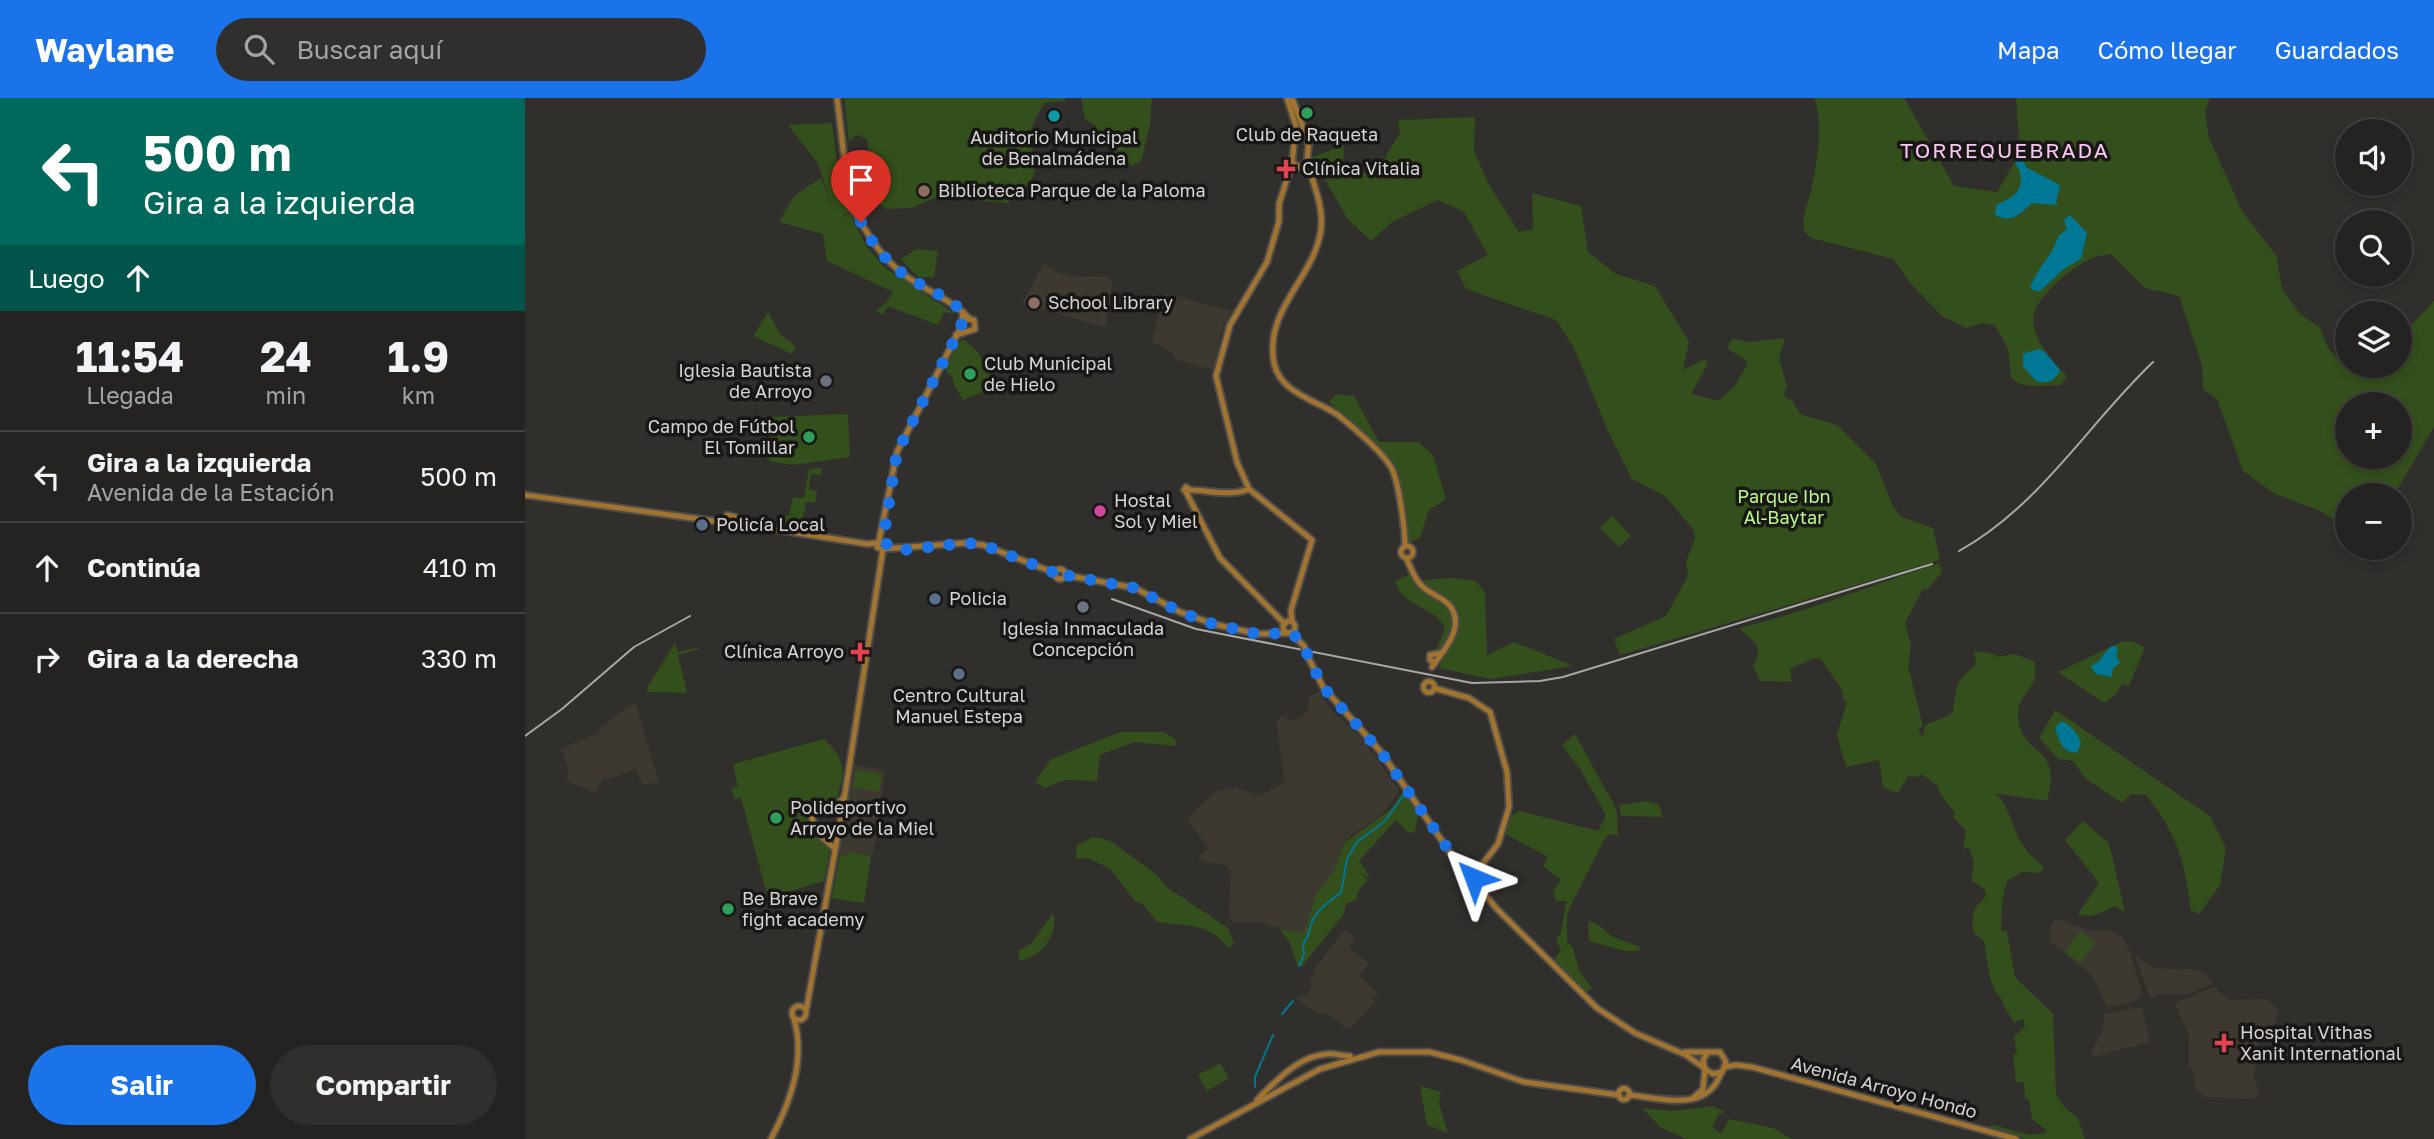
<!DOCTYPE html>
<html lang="es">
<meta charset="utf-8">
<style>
body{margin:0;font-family:"Golos Text",sans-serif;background:#312f2e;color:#f1f3f6;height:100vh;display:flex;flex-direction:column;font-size:26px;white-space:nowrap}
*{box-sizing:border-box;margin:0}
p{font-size:23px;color:#a3a4a5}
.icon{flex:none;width:38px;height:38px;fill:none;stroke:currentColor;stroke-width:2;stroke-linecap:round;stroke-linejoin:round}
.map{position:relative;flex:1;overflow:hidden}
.details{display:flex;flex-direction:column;background:#252321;width:525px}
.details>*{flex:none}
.hud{background:#00695c;color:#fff;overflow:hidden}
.tools{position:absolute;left:1810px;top:21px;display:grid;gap:14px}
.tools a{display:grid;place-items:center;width:77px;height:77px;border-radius:50%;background:#252321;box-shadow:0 4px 10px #0003,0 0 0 2px #42403f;font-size:35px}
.pin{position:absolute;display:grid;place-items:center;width:60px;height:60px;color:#fff;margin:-72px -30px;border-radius:50% 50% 50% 0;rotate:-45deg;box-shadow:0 0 7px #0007}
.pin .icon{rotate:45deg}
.me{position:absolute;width:77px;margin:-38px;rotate:316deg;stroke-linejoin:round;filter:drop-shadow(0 0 5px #0008)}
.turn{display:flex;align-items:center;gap:24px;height:147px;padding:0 28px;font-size:32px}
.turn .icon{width:91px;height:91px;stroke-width:2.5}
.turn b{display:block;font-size:49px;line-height:60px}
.then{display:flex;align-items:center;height:66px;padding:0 28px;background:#0003;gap:14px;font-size:26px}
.eta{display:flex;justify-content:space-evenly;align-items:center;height:119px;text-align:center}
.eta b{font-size:42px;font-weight:700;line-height:49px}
.button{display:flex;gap:14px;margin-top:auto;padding:14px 28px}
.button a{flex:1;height:80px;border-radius:42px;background:#1a73e8;color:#fff;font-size:28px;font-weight:700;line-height:80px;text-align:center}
.button a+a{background:#312f2e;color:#f1f3f6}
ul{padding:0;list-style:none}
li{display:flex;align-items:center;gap:21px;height:91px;padding:0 28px;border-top:2px solid #42403f}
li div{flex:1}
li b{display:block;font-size:26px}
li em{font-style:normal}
header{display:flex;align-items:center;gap:42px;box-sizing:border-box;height:98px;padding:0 35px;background:#1a73e8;color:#fff}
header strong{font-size:33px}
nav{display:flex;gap:38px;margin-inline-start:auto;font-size:24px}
.search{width:490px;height:63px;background:#312f2e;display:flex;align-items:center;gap:18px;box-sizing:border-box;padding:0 24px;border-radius:38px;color:#a3a4a5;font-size:26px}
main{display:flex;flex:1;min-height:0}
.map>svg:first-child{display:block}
</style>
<header>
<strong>Waylane</strong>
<div class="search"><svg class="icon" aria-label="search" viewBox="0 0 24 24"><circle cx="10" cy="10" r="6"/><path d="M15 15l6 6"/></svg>Buscar aquí</div>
<nav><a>Mapa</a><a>Cómo llegar</a><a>Guardados</a></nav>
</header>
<main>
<section class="details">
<div class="hud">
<div class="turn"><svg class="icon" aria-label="left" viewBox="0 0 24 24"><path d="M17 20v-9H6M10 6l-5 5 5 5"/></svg><div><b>500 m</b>Gira a la izquierda</div></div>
<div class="then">Luego<svg class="icon" aria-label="ahead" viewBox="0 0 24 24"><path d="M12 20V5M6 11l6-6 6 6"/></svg></div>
</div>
<div class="eta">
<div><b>11:54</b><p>Llegada</p></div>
<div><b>24</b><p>min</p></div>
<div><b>1.9</b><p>km</p></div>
</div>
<ul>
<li><svg class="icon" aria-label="left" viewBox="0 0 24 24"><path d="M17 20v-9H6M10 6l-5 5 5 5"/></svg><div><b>Gira a la izquierda</b><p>Avenida de la Estación</p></div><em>500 m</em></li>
<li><svg class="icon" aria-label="ahead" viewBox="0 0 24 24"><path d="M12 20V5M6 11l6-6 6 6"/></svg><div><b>Continúa</b></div><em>410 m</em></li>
<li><svg class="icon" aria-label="right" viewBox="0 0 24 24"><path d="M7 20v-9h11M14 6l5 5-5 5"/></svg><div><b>Gira a la derecha</b></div><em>330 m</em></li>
</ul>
<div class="button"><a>Salir</a><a>Compartir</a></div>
</section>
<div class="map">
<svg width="1909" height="1041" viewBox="0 0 1909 1041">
<rect width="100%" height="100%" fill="#312f2c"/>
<g fill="#3d3930">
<polygon points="519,166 531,174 549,179 583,178 587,184 581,227 578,229 497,205"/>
<polygon points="639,195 707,213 696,234 690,272 652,262 648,256 627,243"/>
<polygon points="794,593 807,613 838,642 874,692 863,709 849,723 828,735 818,745 813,762 812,784 779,836 733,824 709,824 705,821 704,811 706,774 702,768 677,763 674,759 683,750 662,721 690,694 709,689 735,698 760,684 751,623 757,618 769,622 775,620 783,611 784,598"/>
<polygon points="107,606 111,607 134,684 118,687 111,671 84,681 78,679 71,695 42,683 43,669 36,651 74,635 75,630"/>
<polygon points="330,667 360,672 349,754 346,758 339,805 307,800 315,757 313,756 315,738"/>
<polygon points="1532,821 1565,833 1586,833 1595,837 1604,851 1617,895 1608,904 1582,909 1567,877 1526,844 1525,827"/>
<polygon points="820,832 830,840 824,849 844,866 834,877 854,897 847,901 850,904 825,931 822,931 804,917 791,915 771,900 783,897 788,885 784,881 790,874 788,872"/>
<polygon points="1610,858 1630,870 1672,872 1682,877 1688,886 1663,896 1633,896 1626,901"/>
<polygon points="1689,889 1704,902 1740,901 1753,911 1751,924 1738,937 1733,948 1729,981 1735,995 1729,1001 1681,999 1671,991 1667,970 1664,970 1664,938 1650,905"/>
<polygon points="1617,909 1625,944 1567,959 1567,953 1578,930 1579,916"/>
</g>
<g fill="#334f1b" fill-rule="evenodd">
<path d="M 319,0 L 540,0 L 540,3 L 520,5 C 515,13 506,26 506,36 C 505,49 513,63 509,76 C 506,90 489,91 484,105 L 456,103 L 428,95 L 413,98 L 387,110 L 362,111 L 339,95 L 327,81 L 327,75 L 344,55 L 342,41 L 332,37 L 324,43 Z"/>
<polygon points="556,0 627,0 625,27 616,63 607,68 578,47 571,28 560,21"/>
<path d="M 1289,0 L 1379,0 L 1429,88 L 1472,94 L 1495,55 L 1491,0 L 1685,0 L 1680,13 L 1684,40 L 1718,115 L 1751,157 L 1757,190 L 1774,215 L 1795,230 L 1802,248 L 1821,271 L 1825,268 L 1874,268 L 1874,240 L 1909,203 L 1909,329 L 1869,397 L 1822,397 L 1822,429 L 1793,412 L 1750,396 L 1718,373 L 1692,301 L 1678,291 L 1677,267 L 1654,198 L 1620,190 L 1586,156 C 1579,157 1571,158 1565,161 C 1546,170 1507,201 1508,223 C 1510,243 1528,265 1542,278 L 1536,287 C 1519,287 1499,292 1486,280 L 1483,251 L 1470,227 L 1457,225 L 1442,230 L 1417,218 L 1386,186 L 1368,161 L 1286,140 L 1280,134 C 1275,122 1282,109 1285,97 C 1291,69 1300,27 1289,0 ZM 1822,306 L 1874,306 L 1874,359 L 1822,359 Z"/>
<polygon points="950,19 949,53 963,85 994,134 1008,131 1007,95 1056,108 1063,154 1091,176 1130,188 1164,244 1158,272 1180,261 1183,265 1166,296 1193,303 1210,288 1223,264 1202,250 1207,241 1224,244 1260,240 1254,260 1262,288 1259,296 1261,300 1267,302 1275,316 1312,327 1351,366 1368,408 1376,419 1408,430 1415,462 1095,557 1089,541 1141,518 1163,478 1161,465 1170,440 1168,431 1140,398 1107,381 1083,333 1049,250 1031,222 941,191 932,173 963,157 939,114 913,102 867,124 846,143 822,120 787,59 819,48 818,65 830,74 850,76 875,35 873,22"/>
<polygon points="307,25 312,65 325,114 314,120 325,116 342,149 360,170 431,216 419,214 413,227 363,208 358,217 351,213 361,205 368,194 302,163 298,136 254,124 269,98 296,80 308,110 292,64 263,27"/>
<polygon points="392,151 413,153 409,179 393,179 376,161"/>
<polygon points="243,214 255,236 271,249 267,256 228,238"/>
<polygon points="440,242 452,253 470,282 474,284 471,289 438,302 429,287 429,282 420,271 434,244"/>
<polygon points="811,296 829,298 854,344 894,344 908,357 921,401 904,412 895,440 884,445 872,377 845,343 804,304"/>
<polygon points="323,316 325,359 267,367 244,363 243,319"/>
<polygon points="297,370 296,377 286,376 284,391 292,393 290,405 281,404 278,420 287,422 286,428 254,424 255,417 264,418 268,399 279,400 284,371"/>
<polygon points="1087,418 1106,438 1094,449 1075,430"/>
<path d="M 1414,465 L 1417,474 L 1403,491 L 1398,491 L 1380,525 L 1386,547 L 1383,568 L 1398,628 L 1393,632 L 1398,639 L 1400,627 L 1420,619 L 1428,614 C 1432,585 1429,586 1451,566 L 1449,553 L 1470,556 L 1471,559 L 1490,556 L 1510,564 C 1510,568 1511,576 1510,580 C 1505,594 1491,602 1493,620 C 1498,662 1538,644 1522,703 L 1469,695 C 1483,703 1487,730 1496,744 C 1502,755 1510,762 1519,769 L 1515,775 L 1497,774 L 1482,783 L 1477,804 L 1476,833 L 1482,833 L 1490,879 L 1528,916 L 1531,997 L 1540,1010 L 1553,1020 L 1560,1041 L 1499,1041 L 1465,1031 L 1466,1026 L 1504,1037 L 1520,1035 L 1521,1032 L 1507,1021 L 1504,1001 L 1500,1001 L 1499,984 L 1491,984 L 1488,957 L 1492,956 L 1489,938 L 1500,929 L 1498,921 L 1489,925 L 1477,905 L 1478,903 C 1462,886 1463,865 1459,843 L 1449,835 C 1445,816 1448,811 1461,798 L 1460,792 L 1446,782 L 1449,764 L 1444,750 L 1438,751 L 1441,733 L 1428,719 L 1430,715 L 1415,696 L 1413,688 L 1396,676 L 1393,679 L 1383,678 L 1373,695 L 1358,689 L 1354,662 L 1321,669 L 1312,637 L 1322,604 L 1319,603 L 1317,592 L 1296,561 L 1289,560 L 1265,571 L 1267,584 L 1235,583 L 1228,568 C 1240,548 1228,544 1214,530 C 1282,514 1347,487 1414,465 Z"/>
<path d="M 887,476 C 912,499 947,519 916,553 L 911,552 L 920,531 C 912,508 877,510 870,483 Z"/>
<path d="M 927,480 L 951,483 L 960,495 L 962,557 L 989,544 L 1048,568 L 966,581 L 914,570 C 941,508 938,531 898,482 Z"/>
<polygon points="1598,543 1609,544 1620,549 1604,588 1597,586 1591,596 1579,605 1533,574"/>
<polygon points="150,545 153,554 174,549 174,551 153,557 162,595 122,594 123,588"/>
<path d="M 1530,612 L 1685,718 L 1701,750 L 1695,787 L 1674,816 L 1666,812 C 1659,761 1653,738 1621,697 L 1606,696 L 1597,705 L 1560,680 L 1548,663 L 1533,661 L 1514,640 Z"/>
<polygon points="596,634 639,634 652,643 650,648 609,644 575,657 572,683 539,682 520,690 510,684 526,661"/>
<path d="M 1050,636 L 1088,705 L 1092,715 L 1093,738 L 1085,736 L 1079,742 L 1045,809 L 1042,818 L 1042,843 L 1048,850 L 1054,872 L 1067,890 L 1059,895 L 1027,864 L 1036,852 L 1031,842 C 1041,831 1037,816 1042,803 L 1031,803 L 1028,794 L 1036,782 L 1018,768 L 1023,759 L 982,737 L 980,733 L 987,717 L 994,713 L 1073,733 L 1081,717 L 1055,671 L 1037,647 Z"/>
<path d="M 299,641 C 320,660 322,674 311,701 L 279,711 L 287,737 L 305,751 L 299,783 L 243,800 L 216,700 L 209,701 L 206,690 L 213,688 L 208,666 Z"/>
<polygon points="331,672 357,676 354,694 328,689"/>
<polygon points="879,692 893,718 890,734 883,735 871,722 834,763 846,781 836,775 843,782 832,795 832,801 821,806 818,817 777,868 773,869 764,843 754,831 779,835 791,796 809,773 819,745 865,712"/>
<polygon points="1122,703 1134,707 1138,719 1096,718 1094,707"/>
<path d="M 1558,723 L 1584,745 L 1600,814 L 1589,808 C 1577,815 1567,820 1553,816 L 1574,785 L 1540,742 Z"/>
<path d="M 569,739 L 584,742 L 631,776 L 643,790 L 703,830 L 709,846 L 704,850 C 681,824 665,829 632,824 L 618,806 L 610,803 L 584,770 L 562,760 L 551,761 L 552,747 Z"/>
<polygon points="324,754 346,758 339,805 307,800 315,756 323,758"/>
<path d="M 528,815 C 535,836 515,860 494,863 L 493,852 L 506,846 Z"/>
<polygon points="1063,822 1075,828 1086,838 1115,849 1114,853 1100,853 1064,843"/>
<polygon points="1555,833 1570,844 1555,865 1540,854"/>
<polygon points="695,965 704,980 682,993 673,977"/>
<polygon points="895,988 916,994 914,1005 923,1035 902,1027"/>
<polygon points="1188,1008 1199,1013 1198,1016 1194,1015 1187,1029 1196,1036 1204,1021 1248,1030 1267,1041 1161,1041 1135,1029 1117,1010 1146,1013"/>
</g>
<g fill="#017796">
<path d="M 1489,55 L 1497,58 L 1501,69 L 1535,87 L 1531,104 L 1533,107 L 1507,105 C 1495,116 1486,126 1470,117 L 1471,107 C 1487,100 1501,93 1494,72 C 1491,65 1488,62 1489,55 Z"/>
<path d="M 1545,117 L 1562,135 L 1556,161 L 1540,170 L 1515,193 L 1508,192 L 1505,190 C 1511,171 1529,156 1533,138 L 1542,131 L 1539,122 Z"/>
<path d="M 1514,251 L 1520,254 L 1535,272 C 1531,283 1521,286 1511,283 L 1498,268 L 1498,256 Z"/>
<polygon points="1591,548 1593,551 1591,558 1595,565 1588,570 1587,579 1571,576 1565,568 1572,565 1585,549"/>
<path d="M 1536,623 C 1544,625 1554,637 1556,645 L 1552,655 C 1535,653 1535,643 1530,630 Z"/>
</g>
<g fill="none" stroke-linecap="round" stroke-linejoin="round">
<g stroke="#017796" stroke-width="2">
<path d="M 774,868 L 779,857 L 778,846 C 783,840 783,837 785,830 C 789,813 803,804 816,795 L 822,761 L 832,744 L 860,723 L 881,694"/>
<polyline points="757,916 768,903"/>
<polyline points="730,989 730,979 748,937"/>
</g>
<defs>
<g id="secondary">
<polyline points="312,0 324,100"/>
<polyline points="762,0 771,28 767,65 776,70 782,64 784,40 777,34 771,39"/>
<polyline points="767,0 780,35"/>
<path d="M 782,64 C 788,85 799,109 796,131 C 790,180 739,210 749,265 C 755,295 791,302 813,317 C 827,328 857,354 866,369 C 874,383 880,432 880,448"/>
<polyline points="323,84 338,103 334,110 326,110 324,100 334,97"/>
<path d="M 327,110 C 344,138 357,162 385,181 C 406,195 426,202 444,220"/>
<polyline points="431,237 450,231 449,222 441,221"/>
<polygon points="661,389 664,391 662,394 659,392"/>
<polyline points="724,391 712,364 691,278 705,227 742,164 754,123 754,106 767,65"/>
<polyline points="724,391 787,442 766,512 767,524"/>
<path d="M 664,392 C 684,392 705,399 724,391"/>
<polyline points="661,394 695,460 760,526"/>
<polyline points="0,397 189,423 204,428 209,425 210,419 202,417 200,425"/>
<polyline points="209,425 342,446 352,445"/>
<polyline points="354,443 372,354 436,229 438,214"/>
<circle cx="882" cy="454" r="6"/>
<polyline points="359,450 360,445 353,444 352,449 356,451 441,445 458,447 530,475"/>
<path d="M 881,460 C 886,469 889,481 897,488 C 905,496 917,499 924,507 C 942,528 918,553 907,569"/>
<circle cx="535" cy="476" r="5"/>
<polyline points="540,477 610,490 655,514 688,526 733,536 765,535"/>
<circle cx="764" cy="529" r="6"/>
<polyline points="766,535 779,548"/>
<polyline points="784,561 798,589 856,654 939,775"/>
<polyline points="910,565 905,562 905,557 916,555"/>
<circle cx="904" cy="589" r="5.5"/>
<polyline points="909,590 944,600 965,614 982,674 984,709 973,746 955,769 939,775 940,784 948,782 946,774"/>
<polyline points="309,750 291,734 286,716 314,705 318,700"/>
<polyline points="948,782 972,811 1072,910 1110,935 1161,957 1178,969"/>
<circle cx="274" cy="915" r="7"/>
<polyline points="281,913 318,709 358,451"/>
<polyline points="1160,954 1195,954 1201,964 1197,974 1188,976 1180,971 1178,962 1183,954"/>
<polyline points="1200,969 1211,967 1227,969 1491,1041"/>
<circle cx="1099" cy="996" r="5.5"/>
<path d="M 1104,997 C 1137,1000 1182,1015 1196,975"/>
<polyline points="1167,1001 1178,991 1180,971"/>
<path d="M 732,1002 C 751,983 773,958 802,956 C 809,955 817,958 825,958"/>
<path d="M 246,1041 C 265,1005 281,962 269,921"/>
<polyline points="665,1041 795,971 854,954 904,954 936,962 999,984 1094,997"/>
</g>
</defs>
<use href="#secondary" stroke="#4f4d4a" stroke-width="9"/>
<use href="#secondary" stroke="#a07330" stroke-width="5"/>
<g stroke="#a9a8a5" stroke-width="2">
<path d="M 1434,453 C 1515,408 1562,327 1628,264"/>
<polyline points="587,501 671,531 947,585 1015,583 1038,579 1407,466"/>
<polyline points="0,638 37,611 109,549 165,518"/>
</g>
<defs>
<polyline id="secondary-bridge" points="779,548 784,561"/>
</defs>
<use href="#secondary-bridge" stroke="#4f4d4a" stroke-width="9" stroke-linecap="butt"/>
<use href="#secondary-bridge" stroke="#a07330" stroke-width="5"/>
</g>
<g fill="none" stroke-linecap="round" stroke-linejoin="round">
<path stroke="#1a73e8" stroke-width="12" stroke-dasharray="0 21.6" d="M 336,124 C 348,148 366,170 391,184 C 408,194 424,200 438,214 L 436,229 L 372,354 L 358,443 L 368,451 L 378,452 L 441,445 L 458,447 L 530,475 L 535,471 L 540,477 L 610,490 L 655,514 L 688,526 L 733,536 L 766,535 L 776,543 L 798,589 L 856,654 L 934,767 L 948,776 L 949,780"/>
</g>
<g fill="#2e9e5b" stroke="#181716" stroke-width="2.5">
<circle cx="782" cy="15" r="7"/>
<circle cx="445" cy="276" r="7"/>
<circle cx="284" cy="339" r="7"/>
<circle cx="251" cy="720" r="7"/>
<circle cx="203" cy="811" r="7"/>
</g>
<circle fill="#0f9aa8" stroke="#181716" stroke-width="2.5" cx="529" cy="18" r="7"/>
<g fill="#e0444e" stroke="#181716" stroke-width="2.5">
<path d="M757.5 60.5h7v7h7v7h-7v7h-7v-7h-7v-7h7z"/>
<path d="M331.5 543.5h7v7h7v7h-7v7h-7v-7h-7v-7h7z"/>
<path d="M1695.5 934.5h7v7h7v7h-7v7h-7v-7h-7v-7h7z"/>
</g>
<g fill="#8d6e63" stroke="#181716" stroke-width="2.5">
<circle cx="399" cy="93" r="7"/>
<circle cx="509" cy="205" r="7"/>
</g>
<g fill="#6b7280" stroke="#181716" stroke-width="2.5">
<circle cx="301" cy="283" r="7"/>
<circle cx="558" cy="509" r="7"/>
</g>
<circle fill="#d1479c" stroke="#181716" stroke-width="2.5" cx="575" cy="413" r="7"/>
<g fill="#5c6f8a" stroke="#181716" stroke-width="2.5">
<circle cx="177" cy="427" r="7"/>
<circle cx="410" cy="501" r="7"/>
<circle cx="434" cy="576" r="7"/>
</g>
<g text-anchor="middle" stroke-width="7" stroke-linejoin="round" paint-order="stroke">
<g font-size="18" fill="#d6d5d3" stroke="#181716" text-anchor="start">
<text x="782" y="43" text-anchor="middle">Club de Raqueta</text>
<text x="529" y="46" text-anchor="middle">Auditorio Municipal<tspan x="529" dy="21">de Benalmádena</tspan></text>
<text x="777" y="77">Clínica Vitalia</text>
<text x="413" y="99">Biblioteca Parque de la Paloma</text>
<text x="523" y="211">School Library</text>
<text x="459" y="272">Club Municipal<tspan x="459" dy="21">de Hielo</tspan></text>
<text x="287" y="279" text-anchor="end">Iglesia Bautista<tspan x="287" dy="21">de Arroyo</tspan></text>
<text x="270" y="335" text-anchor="end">Campo de Fútbol<tspan x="270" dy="21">El Tomillar</tspan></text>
<text x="589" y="409">Hostal<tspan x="589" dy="21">Sol y Miel</tspan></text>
<text x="191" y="433">Policía Local</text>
<text x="424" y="507">Policia</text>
<text x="558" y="537" text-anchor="middle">Iglesia Inmaculada<tspan x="558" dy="21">Concepción</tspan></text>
<text x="319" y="560" text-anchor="end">Clínica Arroyo</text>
<text x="434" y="604" text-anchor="middle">Centro Cultural<tspan x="434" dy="21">Manuel Estepa</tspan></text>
<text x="265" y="716">Polideportivo<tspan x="265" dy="21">Arroyo de la Miel</tspan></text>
<text x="217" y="807">Be Brave<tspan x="217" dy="21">fight academy</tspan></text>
<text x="1715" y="941">Hospital Vithas<tspan x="1715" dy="21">Xanit International</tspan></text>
</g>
<g font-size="18" fill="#bbf98b" stroke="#181716">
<text x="1259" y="405">Parque Ibn<tspan x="1259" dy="21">Al-Baytar</tspan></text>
</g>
<g font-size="18" fill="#d6d5d3" stroke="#181716">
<text transform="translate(1359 990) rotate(15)" y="6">Avenida Arroyo Hondo</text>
</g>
<g font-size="21" letter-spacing="2" fill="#f9c7f2" stroke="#181716">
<text x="1480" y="60">TORREQUEBRADA</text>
</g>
</g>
</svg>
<div class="tools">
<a><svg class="icon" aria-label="sound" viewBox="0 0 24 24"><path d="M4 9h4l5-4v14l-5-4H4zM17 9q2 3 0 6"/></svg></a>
<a><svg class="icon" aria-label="search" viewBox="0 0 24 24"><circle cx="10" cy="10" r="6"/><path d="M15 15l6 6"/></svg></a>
<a><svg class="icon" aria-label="layers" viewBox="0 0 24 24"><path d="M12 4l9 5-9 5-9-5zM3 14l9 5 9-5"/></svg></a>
<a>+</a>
<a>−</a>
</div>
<div class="pin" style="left:336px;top:124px;background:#d93025"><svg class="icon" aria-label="arrive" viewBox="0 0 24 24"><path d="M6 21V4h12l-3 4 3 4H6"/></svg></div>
<svg class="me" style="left:949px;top:780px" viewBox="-20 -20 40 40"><path d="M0-17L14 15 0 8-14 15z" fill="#1a73e8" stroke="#fff" stroke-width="4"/></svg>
</div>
</main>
